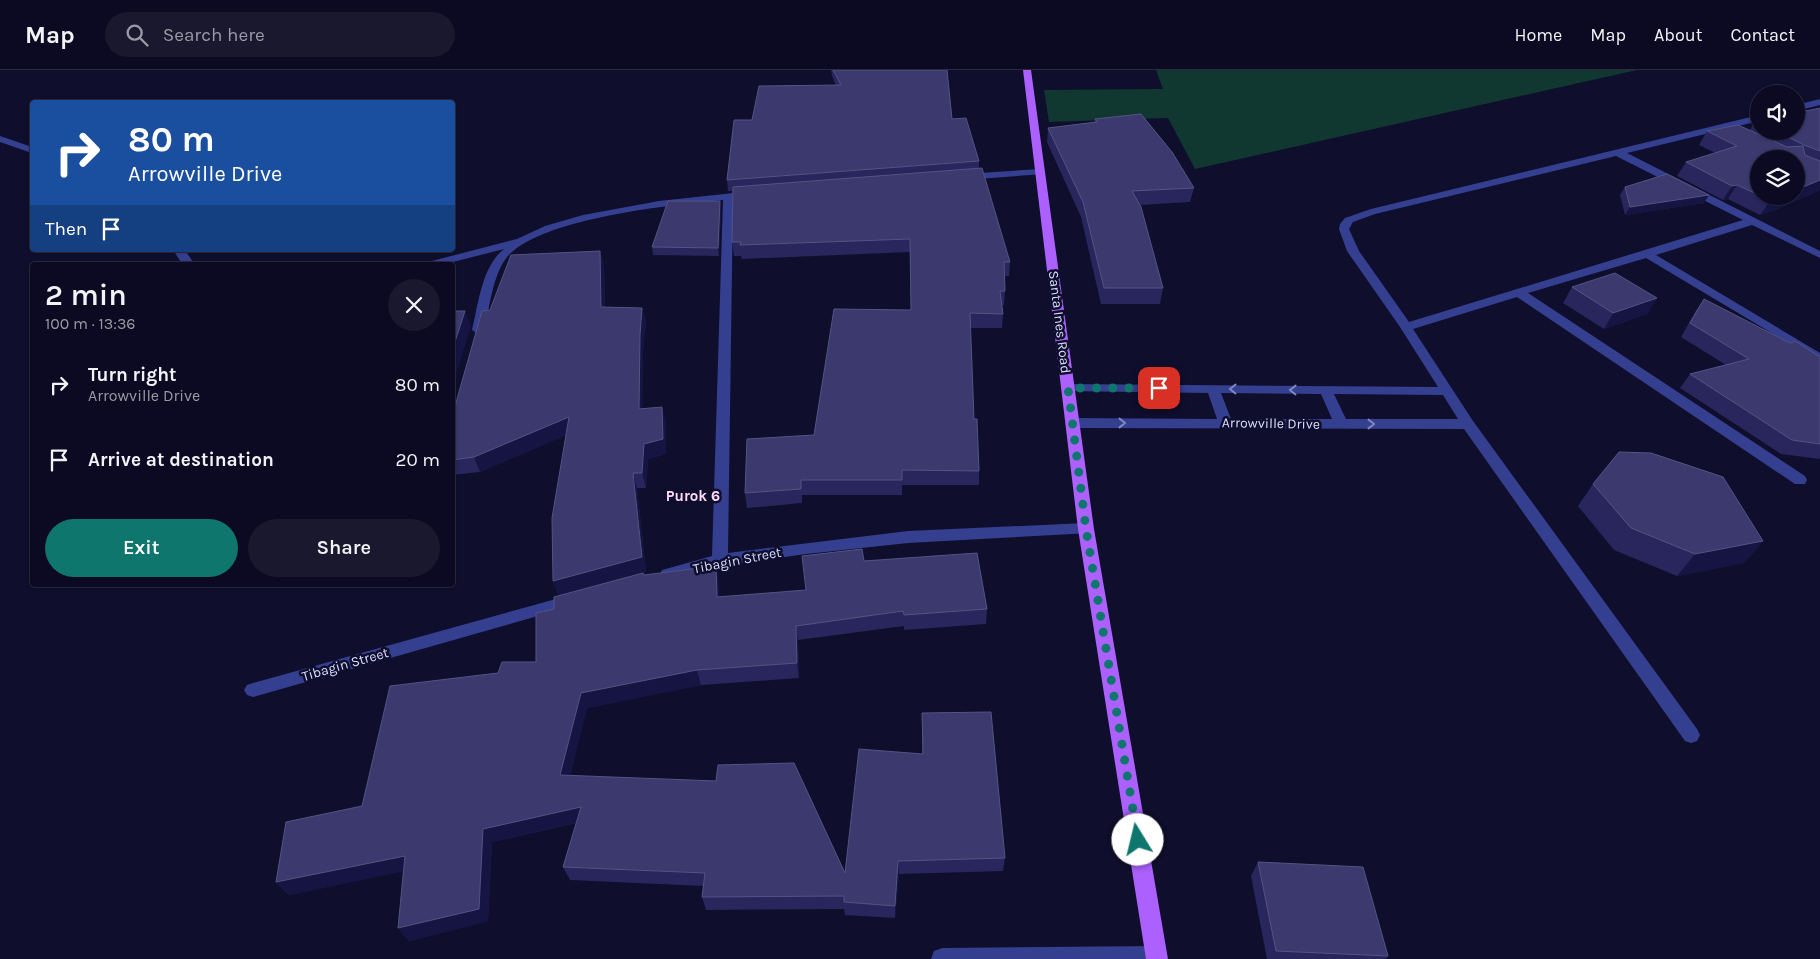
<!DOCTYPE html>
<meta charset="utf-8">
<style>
body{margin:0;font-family:Karla,sans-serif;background:#19182f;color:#f1f3f6;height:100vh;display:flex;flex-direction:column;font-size:19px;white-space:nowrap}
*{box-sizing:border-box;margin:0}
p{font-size:16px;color:#9a9aa5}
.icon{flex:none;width:28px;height:28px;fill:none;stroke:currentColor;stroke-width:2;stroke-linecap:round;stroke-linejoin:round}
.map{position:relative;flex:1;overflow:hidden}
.details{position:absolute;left:30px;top:192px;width:425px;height:325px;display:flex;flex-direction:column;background:#0b0a22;border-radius:5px;box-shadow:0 1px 4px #0004,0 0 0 1px #2b2b40}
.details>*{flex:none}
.top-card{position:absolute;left:30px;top:30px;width:425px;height:152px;border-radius:5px;box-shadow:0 1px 4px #0004,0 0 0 1px #2b2b40;background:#1a4fa0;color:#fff;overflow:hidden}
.tools{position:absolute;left:1750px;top:15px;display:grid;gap:10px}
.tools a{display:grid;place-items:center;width:55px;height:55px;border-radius:50%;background:#0b0a22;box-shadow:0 1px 4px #0004,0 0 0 1px #2b2b40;font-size:25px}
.pin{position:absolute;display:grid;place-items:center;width:42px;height:42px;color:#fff;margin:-21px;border-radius:10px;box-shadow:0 2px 8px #0006}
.me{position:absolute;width:55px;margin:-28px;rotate:351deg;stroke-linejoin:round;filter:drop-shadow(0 0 4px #0008)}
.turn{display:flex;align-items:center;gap:18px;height:105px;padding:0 15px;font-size:22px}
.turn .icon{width:65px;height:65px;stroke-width:2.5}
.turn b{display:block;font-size:35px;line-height:42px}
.then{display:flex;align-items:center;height:48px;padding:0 15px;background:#0003;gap:10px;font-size:19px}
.round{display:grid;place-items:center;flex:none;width:52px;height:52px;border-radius:26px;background:#19182f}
.overview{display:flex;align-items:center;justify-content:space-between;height:85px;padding:0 15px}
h1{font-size:30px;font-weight:600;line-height:38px}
.action{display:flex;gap:10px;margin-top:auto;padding:10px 15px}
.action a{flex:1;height:58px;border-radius:30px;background:#0f766e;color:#fff;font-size:20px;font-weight:600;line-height:58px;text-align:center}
.action a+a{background:#19182f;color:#f1f3f6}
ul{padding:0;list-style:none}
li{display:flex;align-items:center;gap:15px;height:75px;padding:0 15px}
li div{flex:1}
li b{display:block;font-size:19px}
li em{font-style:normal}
header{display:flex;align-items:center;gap:30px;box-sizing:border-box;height:70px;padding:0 25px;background:#0b0a22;border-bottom:1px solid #2b2b40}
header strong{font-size:24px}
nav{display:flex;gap:28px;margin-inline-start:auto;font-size:18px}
.search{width:350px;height:45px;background:#19182f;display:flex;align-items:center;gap:12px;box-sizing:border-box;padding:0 18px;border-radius:28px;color:#9a9aa5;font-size:19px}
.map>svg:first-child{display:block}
</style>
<header>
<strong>Map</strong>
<div class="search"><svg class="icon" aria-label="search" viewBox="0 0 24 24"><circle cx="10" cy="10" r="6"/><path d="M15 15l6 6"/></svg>Search here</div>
<nav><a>Home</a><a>Map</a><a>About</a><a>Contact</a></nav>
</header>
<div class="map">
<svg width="1820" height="889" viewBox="0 0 1820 889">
<rect width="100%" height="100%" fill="#0f0e2d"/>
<polygon fill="#113830" points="1156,0 1637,0 1195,99 1168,48 1049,52 1044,20 1163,19"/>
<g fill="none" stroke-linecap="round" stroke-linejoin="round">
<g fill="#353f90" fill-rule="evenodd">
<polygon points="1820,29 1820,35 1796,41 1796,35"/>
<path d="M 1759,45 L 1759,51 L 1627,83 L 1820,181 L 1820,188 L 1752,155 L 1656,185 L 1820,283 L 1820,292 L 1646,188 L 1528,223 L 1805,406 L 1807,410 L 1805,414 L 1795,414 L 1517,227 L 1413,259 L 1473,351 L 1697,659 L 1700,665 L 1697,671 L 1691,673 L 1685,671 L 1464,359 L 1073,358 L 1068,356 L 1066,353 L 1068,350 L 1073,348 L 1217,349 L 1208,323 L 1063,321 L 1061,318 L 1063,315 L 1068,314 L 1438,317 L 1400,257 L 1347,181 L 1339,159 L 1340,154 L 1345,148 L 1371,139 ZM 1616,86 L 1743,150 L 1409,252 L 1359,181 L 1349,159 L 1353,152 L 1375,144 ZM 1221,323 L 1321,324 L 1332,349 L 1231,349 ZM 1334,324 L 1443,325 L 1458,349 L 1346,349 Z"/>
<polygon points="0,66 32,77 32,83 0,72"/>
<polygon points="1040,99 1045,102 1044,104 964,110 959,107 964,104"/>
<path d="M 752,121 L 757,124 L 756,126 L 733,129 L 728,483 L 908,461 L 1086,453 L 1091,455 L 1094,459 L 1091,463 L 908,473 L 806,484 L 720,496 L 668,510 L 662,508 L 660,504 L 662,500 L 712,486 L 723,130 C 671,135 541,148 507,187 C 492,206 490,238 484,260 L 478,264 L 472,260 C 478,235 482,196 504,179 L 441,195 L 422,195 L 424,193 L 517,169 L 545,156 L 583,145 L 659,131 Z"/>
<polygon points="173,180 185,180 195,195 183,195"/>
<polygon points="574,524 580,526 582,530 580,534 253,627 247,625 244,620 247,615 253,613"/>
<polygon points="1157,876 1165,879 1167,889 931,889 934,881 942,878"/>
</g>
<polygon fill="#ac61ff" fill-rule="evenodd" points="1023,0 1031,0 1094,459 1168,889 1146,889 1078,459"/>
</g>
<g fill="#28265c" fill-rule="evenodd">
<polygon points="831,0 947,0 952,49 979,91 979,98 1010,192 1009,206 1004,206 1005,221 1004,235 1002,235 1003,244 1002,258 970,258 974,349 979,401 979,415 902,415 902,425 802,425 802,433 747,438 745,423 814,365 911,240 910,182 742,189 741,186 734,186 732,172 733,121 728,121 727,110 752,50 836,16 832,6"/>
<path d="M 1820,38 L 1820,120 L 1778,139 L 1760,145 L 1728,129 L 1723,130 L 1677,106 L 1686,92 L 1715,83 L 1699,75 L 1707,61 L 1750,60 L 1755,51 L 1759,50 L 1759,61 L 1796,61 ZM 1759,89 L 1796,126 L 1759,126 Z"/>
<polygon points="1095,49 1194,118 1190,132 1140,135 1163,218 1160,234 1101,234 1081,147 1047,72 1048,58 1094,52"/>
<polygon points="1625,117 1704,133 1625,145 1620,125"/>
<polygon points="721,138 719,186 653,185 652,177"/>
<polygon points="600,181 604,196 605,237 642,238 646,252 643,280 642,339 666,352 666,384 648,389 646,418 637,418 646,502 643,503 644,505 719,511 719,527 806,520 864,491 987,539 986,554 904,560 904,556 798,570 799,608 701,615 587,638 570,705 845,803 922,684 922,643 1005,788 1003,801 899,804 895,848 845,845 844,839 706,840 702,827 703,816 570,810 563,797 576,753 492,772 488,851 409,871 398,858 403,801 289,825 276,812 362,736 498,603 536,592 559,526 553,511 566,365 480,402 452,405 452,351"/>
<polygon points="1572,217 1657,228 1647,244 1604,259 1563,233"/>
<polygon points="1704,229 1790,273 1820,287 1820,389 1781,384 1680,318 1690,304 1726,295 1681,267 1695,242"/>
<polygon points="1593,414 1763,471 1744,493 1677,506 1614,480 1578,436"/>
<polygon points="1258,792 1388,886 1385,889 1267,889 1251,806"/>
</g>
<g fill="#161442">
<polygon points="1820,110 1820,120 1778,139 1760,145 1770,131 1782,126 1796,126 1796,120"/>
<polygon points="1737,115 1728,129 1723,130 1732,116"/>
<polygon points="1709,125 1704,133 1625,145 1630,137"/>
<polygon points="720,131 721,138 719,186 718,178"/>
<polygon points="600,181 604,196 605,252 601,237"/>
<polygon points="1657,228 1647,244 1604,259 1613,243"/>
<polygon points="642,238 646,252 643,280 642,354 639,339 640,265"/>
<polygon points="465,241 471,256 452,318 452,281"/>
<polygon points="662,337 666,352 666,384 648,389 646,418 642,403 644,374"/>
<polygon points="569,347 573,362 480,402 474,387"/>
<polygon points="633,403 637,418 646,502 559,526 553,511"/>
<polygon points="1763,471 1744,493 1677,506 1695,484"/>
<polygon points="716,496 719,511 720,542 717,527"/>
<polygon points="796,556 798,570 799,608 797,593"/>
<polygon points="697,600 701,615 587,638 567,719 560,705 581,623"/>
<polygon points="581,737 588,750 492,772 488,851 409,871 398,858 483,759"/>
<polygon points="405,786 415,799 289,825 276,812"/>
<polygon points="898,791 899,804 895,848 895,836"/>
</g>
<g fill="#3b396e" stroke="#545384">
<polygon points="833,0 947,0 952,49 966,48 979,91 727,110 734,50 752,50 759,16 841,15"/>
<polygon points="1820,38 1820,81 1804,75 1776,61 1796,61 1796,43"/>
<polygon points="1141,44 1172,82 1194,118 1132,121 1141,137 1163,218 1104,218 1083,132 1048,58 1097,52 1095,49"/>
<polygon points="1738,55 1787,77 1803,76 1805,85 1820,91 1820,110 1796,120 1796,89 1759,89 1759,125 1737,115 1732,116 1686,92 1737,76 1707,61"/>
<polygon points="982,98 1010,192 1004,192 1005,221 1000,221 1003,244 970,243 974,349 977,349 979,401 902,400 902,410 801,410 801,419 745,423 747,369 814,365 834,239 911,240 910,169 740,175 741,172 732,172 733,117"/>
<polygon points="1667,104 1709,125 1630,137 1625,117"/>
<polygon points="1761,126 1782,126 1770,131"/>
<polygon points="668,131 720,131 718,178 652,177"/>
<polygon points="600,181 601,237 642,238 640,265 639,339 662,337 663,369 644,374 642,403 633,403 642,487 553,511 552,448 569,347 474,387 452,390 452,351 457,329 482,241 490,240 511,185"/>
<polygon points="1615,203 1657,228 1613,243 1572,217"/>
<polygon points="1704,229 1790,273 1795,271 1820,287 1820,374 1792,370 1690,304 1749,289 1690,253"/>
<polygon points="452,241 465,241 452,281"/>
<polygon points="1619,382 1651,383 1723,407 1763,471 1695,484 1631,458 1593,414"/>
<polygon points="862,479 864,491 977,483 987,539 904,545 903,541 796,556 797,593 697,600 581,623 560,705 716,711 718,695 794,693 845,803 859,679 923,684 922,643 991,642 1005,788 898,791 895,836 844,832 844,826 702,827 705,803 563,797 581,737 483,759 479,839 398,858 405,786 276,812 286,752 362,736 390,616 498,603 502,592 536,592 536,543 554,539 554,527 643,503 644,505 716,496 717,527 806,520 802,486"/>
<polygon points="1258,792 1363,797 1388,886 1276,881"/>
</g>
<defs><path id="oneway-chevron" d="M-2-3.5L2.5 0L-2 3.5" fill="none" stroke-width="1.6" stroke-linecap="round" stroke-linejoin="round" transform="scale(1.25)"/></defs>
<g stroke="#7f86c2">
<use href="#oneway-chevron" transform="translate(1233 319) rotate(-179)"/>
<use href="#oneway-chevron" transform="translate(1293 320) rotate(-179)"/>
<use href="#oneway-chevron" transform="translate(1122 353)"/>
<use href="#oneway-chevron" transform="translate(1371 354)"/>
</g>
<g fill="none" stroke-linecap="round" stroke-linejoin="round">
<polyline stroke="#0f766e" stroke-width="9" stroke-dasharray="0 16.2" points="1138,770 1086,459 1068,318 1159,318"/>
</g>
<g text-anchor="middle" stroke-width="5" stroke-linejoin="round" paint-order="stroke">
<g font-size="14" fill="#dadcff" stroke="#0f0e2d">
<text transform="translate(1060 252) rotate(83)" y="5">Santa Ines Road</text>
<text transform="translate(1271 353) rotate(1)" y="5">Arrowville Drive</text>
<text transform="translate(737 490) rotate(-11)" y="5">Tibagin Street</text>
<text transform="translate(345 594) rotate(-16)" y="5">Tibagin Street</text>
</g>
<g font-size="15" font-weight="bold" fill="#ffdcf8" stroke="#0f0e2d">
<text x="693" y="431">Purok 6</text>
</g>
</g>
</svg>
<div class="tools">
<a><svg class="icon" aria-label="sound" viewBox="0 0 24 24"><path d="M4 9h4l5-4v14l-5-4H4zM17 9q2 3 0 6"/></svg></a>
<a><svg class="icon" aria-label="layers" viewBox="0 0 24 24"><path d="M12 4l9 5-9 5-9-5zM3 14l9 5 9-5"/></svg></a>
</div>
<div class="pin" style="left:1159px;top:318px;background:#d93025"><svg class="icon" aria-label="arrive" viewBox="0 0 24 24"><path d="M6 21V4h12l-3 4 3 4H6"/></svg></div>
<svg class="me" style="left:1138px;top:770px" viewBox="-20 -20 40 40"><circle r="19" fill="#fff"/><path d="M0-13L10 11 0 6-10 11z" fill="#0f766e"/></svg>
<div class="top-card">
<div class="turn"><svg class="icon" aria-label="right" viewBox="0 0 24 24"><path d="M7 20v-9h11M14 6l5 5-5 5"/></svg><div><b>80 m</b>Arrowville Drive</div></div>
<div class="then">Then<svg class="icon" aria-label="arrive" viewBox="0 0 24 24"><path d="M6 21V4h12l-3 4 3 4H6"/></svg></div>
</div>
<section class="details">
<div class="overview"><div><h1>2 min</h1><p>100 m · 13:36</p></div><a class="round"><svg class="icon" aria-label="close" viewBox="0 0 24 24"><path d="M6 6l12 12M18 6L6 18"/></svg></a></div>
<ul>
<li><svg class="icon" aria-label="right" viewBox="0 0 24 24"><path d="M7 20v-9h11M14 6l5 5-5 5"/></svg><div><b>Turn right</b><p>Arrowville Drive</p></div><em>80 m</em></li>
<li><svg class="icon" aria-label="arrive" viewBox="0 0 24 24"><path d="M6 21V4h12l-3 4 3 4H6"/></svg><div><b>Arrive at destination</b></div><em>20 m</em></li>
</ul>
<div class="action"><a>Exit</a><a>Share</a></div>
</section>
</div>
